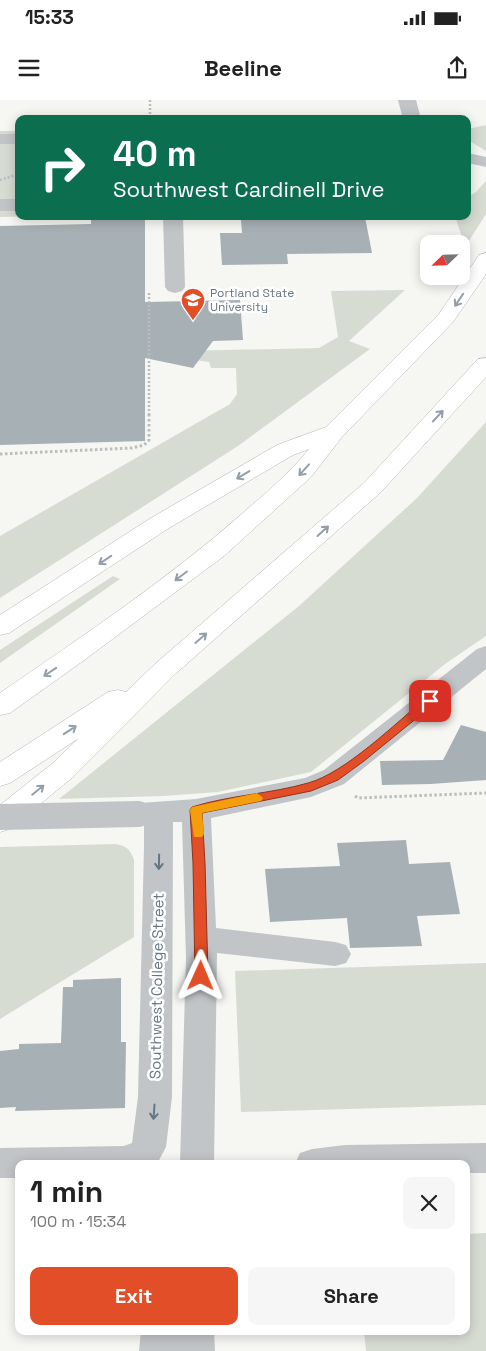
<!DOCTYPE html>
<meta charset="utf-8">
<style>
body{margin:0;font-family:"Space Grotesk",sans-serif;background:#f6f6f6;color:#222;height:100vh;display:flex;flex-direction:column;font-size:19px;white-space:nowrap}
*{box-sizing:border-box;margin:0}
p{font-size:16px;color:#767676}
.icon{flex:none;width:28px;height:28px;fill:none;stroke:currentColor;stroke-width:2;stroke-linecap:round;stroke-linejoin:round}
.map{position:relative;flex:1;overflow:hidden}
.side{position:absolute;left:15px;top:1060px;width:455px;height:175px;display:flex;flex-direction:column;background:#fff;border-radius:10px;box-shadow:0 2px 12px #0003}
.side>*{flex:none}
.top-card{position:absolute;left:15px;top:15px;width:456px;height:105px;border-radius:10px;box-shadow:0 2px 12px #0003;background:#0b6e4f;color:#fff;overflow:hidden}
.needle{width:32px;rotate:247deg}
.tools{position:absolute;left:420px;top:135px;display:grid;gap:10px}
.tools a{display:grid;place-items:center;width:50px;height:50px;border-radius:10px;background:#fff;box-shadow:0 2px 12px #0003;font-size:25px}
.pin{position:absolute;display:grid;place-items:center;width:42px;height:42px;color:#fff;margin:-21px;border-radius:10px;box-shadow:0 2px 8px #0006}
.me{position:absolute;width:55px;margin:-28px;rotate:1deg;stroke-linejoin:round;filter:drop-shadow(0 0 4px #0008)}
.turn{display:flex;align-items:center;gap:18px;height:105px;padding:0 15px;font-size:22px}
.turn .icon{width:65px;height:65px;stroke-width:2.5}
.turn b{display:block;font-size:35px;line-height:42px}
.round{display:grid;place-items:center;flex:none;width:52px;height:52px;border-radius:10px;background:#f6f6f6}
.summary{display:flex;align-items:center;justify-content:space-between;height:85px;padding:0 15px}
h1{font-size:30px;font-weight:600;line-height:38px}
.primary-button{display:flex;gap:10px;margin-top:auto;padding:10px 15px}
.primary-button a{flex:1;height:58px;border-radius:10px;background:#e14e27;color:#fff;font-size:20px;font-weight:600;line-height:58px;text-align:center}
.primary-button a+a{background:#f6f6f6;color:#222}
.status{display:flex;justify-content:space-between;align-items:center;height:35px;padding:0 25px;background:#fff;direction:ltr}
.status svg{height:14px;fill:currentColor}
header{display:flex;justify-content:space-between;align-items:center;height:65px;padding:0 15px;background:#fff;font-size:22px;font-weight:600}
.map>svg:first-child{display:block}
</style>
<div class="status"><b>15:33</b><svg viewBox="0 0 49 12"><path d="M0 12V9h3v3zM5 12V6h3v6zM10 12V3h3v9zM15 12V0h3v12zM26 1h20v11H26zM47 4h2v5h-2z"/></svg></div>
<header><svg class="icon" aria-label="menu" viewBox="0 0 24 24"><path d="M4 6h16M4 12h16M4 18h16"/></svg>Beeline<svg class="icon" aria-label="share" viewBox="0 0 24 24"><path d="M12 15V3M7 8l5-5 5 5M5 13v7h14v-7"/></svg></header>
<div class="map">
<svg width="486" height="1251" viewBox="0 0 486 1251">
<rect width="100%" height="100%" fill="#f6f6f2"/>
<g fill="#d7dcd3">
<polygon points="486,25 486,51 468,40 468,29"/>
<polygon points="0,31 19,31 19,116 44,116 0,117"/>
<polygon points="486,81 486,114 465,147 455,116 468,116 468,97 476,92"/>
<polygon points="405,190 349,241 370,249 238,346 0,498 0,436 230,304 237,294 236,268 211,268 209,262 181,258 180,251 319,248 338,237 331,191"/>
<polygon points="486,322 486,536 445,564 311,672 218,692 163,696 59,699 299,506 417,398"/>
<polygon points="113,476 120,479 0,563 0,550"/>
<path d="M 115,744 C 127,746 130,749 134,760 L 134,837 L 0,919 L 0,747 Z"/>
<polygon points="486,863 486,1005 241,1012 235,871"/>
<polygon points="486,1133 486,1251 366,1251 364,1231 466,1231 466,1134"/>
</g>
<g fill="#a7b0b5">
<polygon points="365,117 372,153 287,154 288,164 222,165 220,133 242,133 241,120"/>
<polygon points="145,118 145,202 240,200 243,240 213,241 193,268 145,258 145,341 0,345 0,126 91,124 91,119"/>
<polygon points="461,625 486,632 486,680 431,684 382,685 380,661 443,660"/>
<polygon points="406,740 409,764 450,762 460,814 417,816 422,846 350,848 347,818 270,822 265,769 340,766 337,743"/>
<polygon points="121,878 121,942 126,942 125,1008 15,1011 16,1007 0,1008 0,951 19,949 19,944 61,943 63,887 73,887 73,880"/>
</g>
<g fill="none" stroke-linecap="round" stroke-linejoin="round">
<defs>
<g id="highway">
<path d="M 486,153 L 486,174 L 453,222 L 342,337 L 311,377 L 224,456 L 83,561 L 10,613 L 0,615 L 0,593 C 83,536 168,479 244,412 C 267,392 290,373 309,349 L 293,355 L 169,428 L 9,533 L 0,535 L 0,515 L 151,418 L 277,345 L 326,327 L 439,214 L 479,155 Z"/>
<polygon points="486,258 486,277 381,392 173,576 73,677 10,729 0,732 0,705 53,663 79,638 10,683 0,686 0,662 108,592 118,590 126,592 155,564 365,382 478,259"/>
</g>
</defs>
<use href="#highway" stroke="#b2b6b9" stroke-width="1"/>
<g stroke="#bbbdbf" stroke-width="2.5" stroke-dasharray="2 2" stroke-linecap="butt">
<polyline points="150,0 150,19"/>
<polyline points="0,80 19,74"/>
<polyline points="149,193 149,315"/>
</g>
<g stroke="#bbbdbf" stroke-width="3" stroke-dasharray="2.5 2.5" stroke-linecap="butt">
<polyline points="0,354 132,348 144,345 149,340 149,314"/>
<polyline points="355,696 358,698 486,693"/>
</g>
<g fill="#c1c5c8" fill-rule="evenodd">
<polygon points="398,0 416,0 421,19 403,19"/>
<rect x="0" y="34" width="19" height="10"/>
<polygon points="468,53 486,57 486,67 468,63"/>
<rect x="0" y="99" width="19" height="12"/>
<polygon points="163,116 183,116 185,187 182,191 175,193 168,191 165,187"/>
<polygon points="486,546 486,569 344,684 311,697 211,718 216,828 335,842 346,845 351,854 346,863 335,866 217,853 214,1064 180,1064 186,858 182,722 173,722 172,997 166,1047 157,1064 19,1064 19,1078 0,1078 0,1048 124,1046 132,1043 138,997 144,747 144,724 130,721 126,714 130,707 140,703 196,699 305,678 324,670 477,549"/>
<polygon points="486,1043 486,1073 466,1073 466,1064 295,1064 300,1053 312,1049 345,1045"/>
<polygon points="141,1231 214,1231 215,1251 177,1251 177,1249 177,1251 139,1251"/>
</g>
<use href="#highway" fill="#fff" fill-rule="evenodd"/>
<polyline stroke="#c1c5c8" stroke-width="26" points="0,717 138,714"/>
</g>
<defs><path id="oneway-shaft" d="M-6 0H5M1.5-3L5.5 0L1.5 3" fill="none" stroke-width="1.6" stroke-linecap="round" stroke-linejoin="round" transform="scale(1.25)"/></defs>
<g stroke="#939fa8">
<use href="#oneway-shaft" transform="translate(459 200) rotate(124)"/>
<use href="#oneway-shaft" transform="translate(438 316) rotate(-47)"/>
<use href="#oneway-shaft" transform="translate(304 370) rotate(132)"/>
<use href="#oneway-shaft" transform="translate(243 375) rotate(149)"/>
<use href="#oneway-shaft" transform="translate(323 431) rotate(-42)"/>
<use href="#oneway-shaft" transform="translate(105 460) rotate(146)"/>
<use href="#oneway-shaft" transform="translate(181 476) rotate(143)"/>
<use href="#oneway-shaft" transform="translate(201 538) rotate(-41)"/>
<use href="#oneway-shaft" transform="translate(50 572) rotate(146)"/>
<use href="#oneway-shaft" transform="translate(70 630) rotate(-33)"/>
<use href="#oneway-shaft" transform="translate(38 690) rotate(-39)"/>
</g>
<g stroke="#657683">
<use href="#oneway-shaft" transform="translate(159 762) rotate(91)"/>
<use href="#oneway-shaft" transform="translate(154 1012) rotate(94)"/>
</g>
<path fill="#e14e27" stroke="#923319" d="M 430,597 L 436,601 L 434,604 L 364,661 L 338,680 L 311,691 L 202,713 L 205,763 L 208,876 L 206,880 L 201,881 L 197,880 L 195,876 L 193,763 L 190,710 L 192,707 C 230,695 270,694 308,683 C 345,673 396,623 426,598 Z"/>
<polygon fill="#f59e0b" points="257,693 263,698 261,701 202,713 204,734 202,737 194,737 190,710 192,707"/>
<defs>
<symbol id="university-pin" viewBox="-11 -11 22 30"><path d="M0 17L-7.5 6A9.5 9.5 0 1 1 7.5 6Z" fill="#e14e27" stroke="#fff"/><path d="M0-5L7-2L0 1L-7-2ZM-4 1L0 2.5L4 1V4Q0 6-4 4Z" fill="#fff"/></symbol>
</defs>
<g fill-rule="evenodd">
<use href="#university-pin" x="179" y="186" width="28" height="38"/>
</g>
<g text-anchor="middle" stroke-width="5" stroke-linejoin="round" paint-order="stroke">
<g font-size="12" fill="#657683" stroke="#fff" text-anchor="start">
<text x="210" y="197">Portland State<tspan x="210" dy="14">University</tspan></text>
</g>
<g font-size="15" fill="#657683" stroke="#fff">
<text transform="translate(157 886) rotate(-89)" y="5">Southwest College Street</text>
</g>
</g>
</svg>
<div class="tools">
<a><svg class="needle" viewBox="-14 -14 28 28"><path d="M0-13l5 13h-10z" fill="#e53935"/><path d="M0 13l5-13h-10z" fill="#767676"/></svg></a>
</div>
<div class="pin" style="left:430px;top:601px;background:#d93025"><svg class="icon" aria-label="arrive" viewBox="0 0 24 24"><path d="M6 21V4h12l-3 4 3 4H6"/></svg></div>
<svg class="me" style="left:201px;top:876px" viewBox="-20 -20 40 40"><path d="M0-17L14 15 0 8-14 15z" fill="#e14e27" stroke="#fff" stroke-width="4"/></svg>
<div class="top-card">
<div class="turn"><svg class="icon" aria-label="right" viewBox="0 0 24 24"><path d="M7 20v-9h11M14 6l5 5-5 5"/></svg><div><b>40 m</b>Southwest Cardinell Drive</div></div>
</div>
<section class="side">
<div class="summary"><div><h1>1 min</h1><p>100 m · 15:34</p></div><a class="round"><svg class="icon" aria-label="close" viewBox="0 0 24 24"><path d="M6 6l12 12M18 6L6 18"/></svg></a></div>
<div class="primary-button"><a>Exit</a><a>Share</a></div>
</section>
</div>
